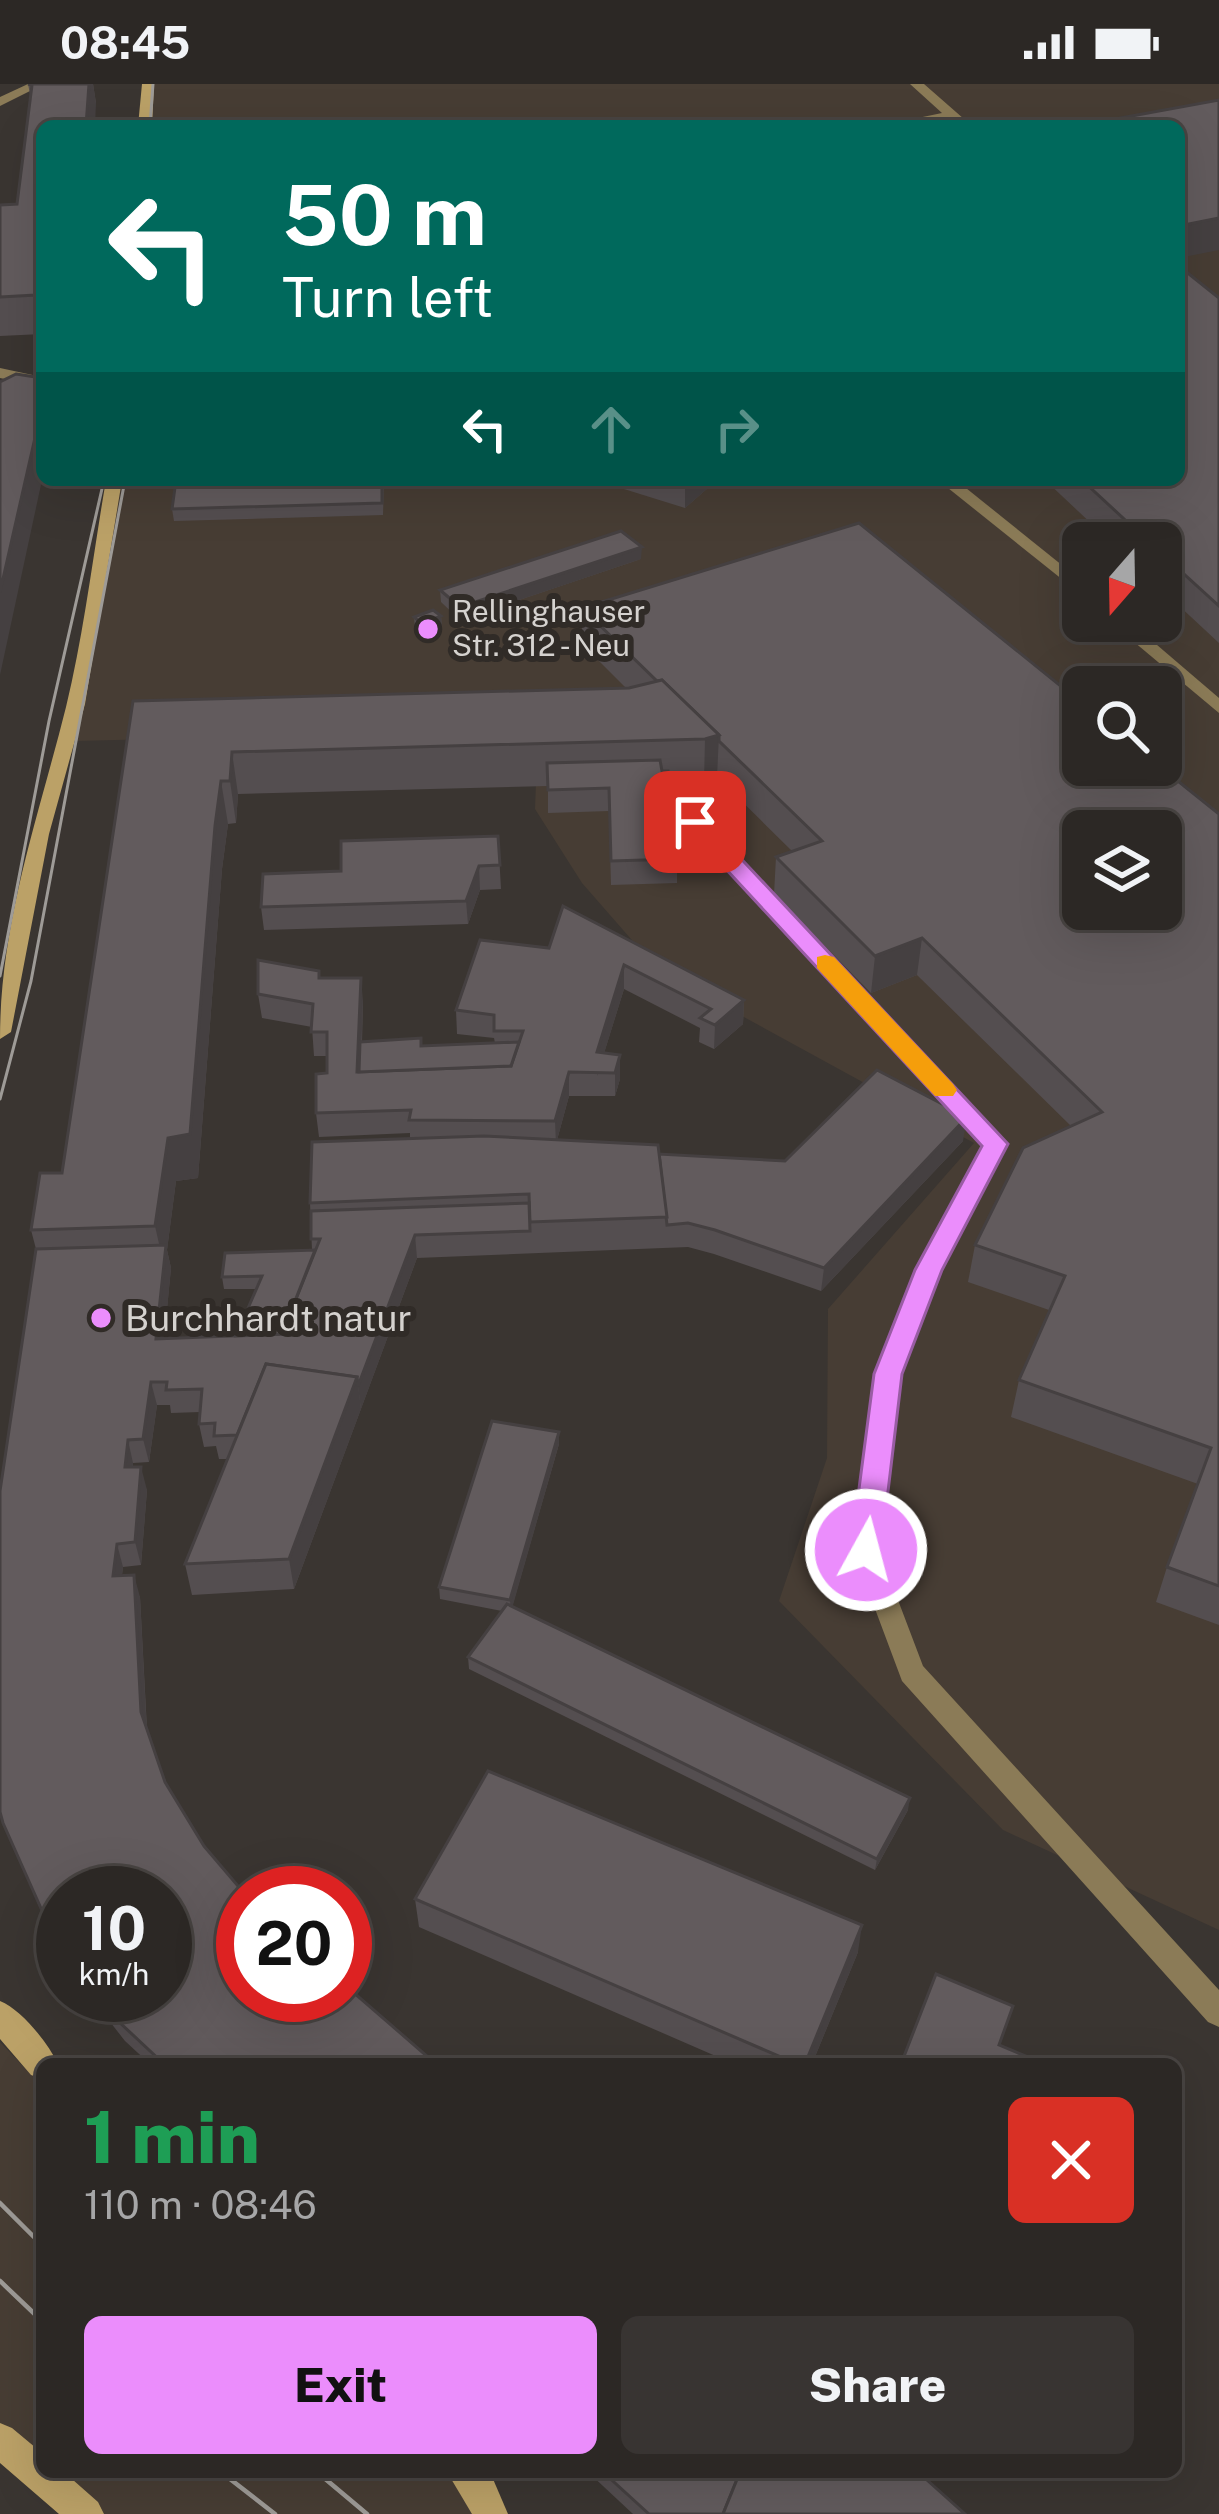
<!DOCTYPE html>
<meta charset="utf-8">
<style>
body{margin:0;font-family:"Public Sans",sans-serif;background:#383432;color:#f1f3f6;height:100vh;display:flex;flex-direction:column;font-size:45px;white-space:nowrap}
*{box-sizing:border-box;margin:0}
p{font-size:39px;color:#a6a6a7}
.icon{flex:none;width:66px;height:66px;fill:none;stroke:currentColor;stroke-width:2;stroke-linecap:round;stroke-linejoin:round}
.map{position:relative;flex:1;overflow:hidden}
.panel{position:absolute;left:36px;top:1974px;width:1146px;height:420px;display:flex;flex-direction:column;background:#2c2825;border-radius:18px;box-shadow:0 12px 48px #0002,0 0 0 3px #484442}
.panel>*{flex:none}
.banner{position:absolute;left:36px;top:36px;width:1149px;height:366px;border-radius:18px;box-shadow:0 12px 48px #0002,0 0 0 3px #484442;background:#00695c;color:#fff;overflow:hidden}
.needle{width:78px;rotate:200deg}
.buttons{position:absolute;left:1062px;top:438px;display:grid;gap:24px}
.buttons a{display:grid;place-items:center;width:120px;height:120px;border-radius:18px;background:#2c2825;box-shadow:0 12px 48px #0002,0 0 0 3px #484442;font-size:60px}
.speed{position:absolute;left:36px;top:1782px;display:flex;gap:24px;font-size:60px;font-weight:700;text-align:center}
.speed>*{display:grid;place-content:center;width:156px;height:156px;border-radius:50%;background:#2c2825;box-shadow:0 12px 48px #0002,0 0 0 3px #484442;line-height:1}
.speed small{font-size:30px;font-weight:400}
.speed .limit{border:18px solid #d22;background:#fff;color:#111}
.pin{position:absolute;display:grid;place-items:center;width:102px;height:102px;color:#fff;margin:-51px;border-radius:24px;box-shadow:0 6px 18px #0006}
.me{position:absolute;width:132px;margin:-66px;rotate:7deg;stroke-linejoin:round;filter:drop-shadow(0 0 9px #0008)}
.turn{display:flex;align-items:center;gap:42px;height:252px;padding:0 48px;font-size:54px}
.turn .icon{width:156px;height:156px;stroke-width:2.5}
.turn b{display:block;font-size:84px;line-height:102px}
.lanes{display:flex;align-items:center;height:114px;padding:0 48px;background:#0003;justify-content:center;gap:60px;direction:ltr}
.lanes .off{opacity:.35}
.round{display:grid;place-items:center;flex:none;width:126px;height:126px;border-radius:18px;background:#383432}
.summary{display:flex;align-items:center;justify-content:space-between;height:204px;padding:0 48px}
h1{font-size:72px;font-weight:800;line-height:90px;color:#1e9e55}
.primary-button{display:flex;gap:24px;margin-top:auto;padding:24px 48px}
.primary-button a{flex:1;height:138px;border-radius:18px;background:#eb8dfc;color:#111;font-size:48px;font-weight:800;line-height:138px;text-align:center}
.primary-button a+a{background:#383432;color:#f1f3f6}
.status{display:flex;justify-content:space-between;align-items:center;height:84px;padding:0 60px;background:#2c2825;direction:ltr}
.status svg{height:33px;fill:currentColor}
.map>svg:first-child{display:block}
</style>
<div class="status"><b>08:45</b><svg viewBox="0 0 49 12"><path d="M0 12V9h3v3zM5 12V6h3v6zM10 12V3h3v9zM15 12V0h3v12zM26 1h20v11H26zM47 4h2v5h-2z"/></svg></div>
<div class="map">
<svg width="1219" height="2430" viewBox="0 0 1219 2430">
<rect width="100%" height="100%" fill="#3a3531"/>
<g fill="#473d34" fill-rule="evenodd">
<path d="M 151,0 L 1219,0 L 1219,1846 L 1003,1746 L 779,1517 L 827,1374 L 828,1225 L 974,1059 L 658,886 L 582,799 L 535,725 L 538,646 L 73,657 L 119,396 L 1179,396 L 1179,42 L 149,42 ZM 1083,459 L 1161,459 L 1161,537 L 1083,537 ZM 1083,603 L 1161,603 L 1161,681 L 1083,681 ZM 1083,747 L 1161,747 L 1161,825 L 1083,825 Z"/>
<polygon points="0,1958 42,2002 42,2383 0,2347"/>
<polygon points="48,2388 453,2388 482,2430 97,2430"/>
</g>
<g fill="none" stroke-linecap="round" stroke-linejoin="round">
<g fill="#8b7b57" fill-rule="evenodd">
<polygon points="910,0 924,0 972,42 957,42 949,35 879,42 942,29"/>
<polygon points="938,396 956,396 1083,498 1083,512"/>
<polygon points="1109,537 1129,537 1219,614 1219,629"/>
<polygon points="695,732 702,734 1006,1060 941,1185 900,1290 879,1466 923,1582 1219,1906 1219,1943 1208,1938 902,1597 853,1466 876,1290 917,1185 983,1061 688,742 685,738"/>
</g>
<g fill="#8b7b57" fill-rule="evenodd">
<polygon points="28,0 44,0 0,22 0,13"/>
<polygon points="0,284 42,293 42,303 0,294"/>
</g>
<g fill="#bba167" fill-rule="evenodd">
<polygon points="142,0 154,0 152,42 138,42"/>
<path d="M 106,396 L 122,396 L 85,620 L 49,750 L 11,948 L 0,955 C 0,838 38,735 66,623 C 84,549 93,471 106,396 Z"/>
<path d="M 0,1917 C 22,1926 48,1959 58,1980 L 42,1980 L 42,1995 L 31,1991 L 0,1955 Z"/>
<polygon points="0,2339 12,2344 42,2369 42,2388 64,2388 98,2418 104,2430 59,2430 0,2379"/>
<polygon points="447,2388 490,2388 508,2430 472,2430"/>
</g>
<g stroke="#9e9b97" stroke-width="3">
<polyline points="150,42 153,0"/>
<polyline points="0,892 49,637 104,396"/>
<polyline points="0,1015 31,897 125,396"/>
</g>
<g stroke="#9e9b97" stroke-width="4.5">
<polyline points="0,2119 42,2161"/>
<polyline points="0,2197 42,2237"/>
<polyline points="221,2388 275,2430"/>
<polyline points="317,2388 367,2430"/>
</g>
</g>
<g fill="#544e50">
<polygon points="28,0 93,0 96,19 42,42 42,250 0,252 0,121 17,120 31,15"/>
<polygon points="1219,214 1219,559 1161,505 1161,459 1112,459 1045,396 1179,396"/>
<polygon points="384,396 383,431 174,437 172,425"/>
<polygon points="595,396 717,396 685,424"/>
<polygon points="641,475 460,536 441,518 440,506"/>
<polygon points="582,524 1219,730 1219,1541 1156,1518 1167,1483 1198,1400 1011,1333 1019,1296 1049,1226 968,1198 975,1161 1071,1042 917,891 871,909 774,810 776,773 792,767 717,693 704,698 669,699 677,775 677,799 611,801 609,727 548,729 548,702 238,710 236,739 228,740 222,785 198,1094 176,1097 167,1166 171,1184 164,1255 236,1252 257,1205 224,1205 222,1193 312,1166 310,1119 410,1055 410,1049 319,1053 316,1029 327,989 327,972 314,972 312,943 262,934 258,910 320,894 363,917 362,958 421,962 495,959 494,954 457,950 456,926 549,864 563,822 744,916 743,940 714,965 699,958 700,944 624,905 604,969 620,971 620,995 615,1012 569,1012 557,1056 659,1070 785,1077 963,1057 821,1207 714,1170 688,1163 417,1174 294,1505 192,1511 185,1480 228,1375 219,1375 216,1362 204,1363 199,1340 200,1328 171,1329 170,1321 157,1321 149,1378 133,1379 133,1383 147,1406 141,1481 123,1483 122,1491 140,1513 147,1645 243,1911 436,1980 150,1980 125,1957 89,1911 165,1911 63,1809 63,1878 3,1739 36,1165 31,1146 62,1089 133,617 626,604 582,560"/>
<polygon points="441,532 442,544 423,552 415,545 414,533"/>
<polygon points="498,752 501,805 480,806 468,840 264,846 261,823 341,787"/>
<polygon points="559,1348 559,1360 512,1523 908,1726 875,1786 469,1585 468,1573 502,1527 440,1515 439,1503"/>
<polygon points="415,1815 858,1868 812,1980 734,1980 419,1843"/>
<polygon points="588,2388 918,2388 965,2430 633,2430"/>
</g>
<g fill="#454041">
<polygon points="89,0 93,0 96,19 95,42 86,42"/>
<polygon points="1219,134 1219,166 1179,174 1179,142"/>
<polygon points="38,199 42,221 42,241 36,211"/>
<polygon points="42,323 42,396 0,591 0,508"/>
<polygon points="685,396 717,396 685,424"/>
<polygon points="642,463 641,475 460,536 460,523"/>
<polygon points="441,532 442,544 423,552 422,540"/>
<polygon points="719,651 717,693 704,698 705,655"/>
<polygon points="232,668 238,710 236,739 230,697"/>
<polygon points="221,697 228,740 222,785 198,1094 176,1097 167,1166 171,1184 162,1279 156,1255 164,1182 155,1142"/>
<polygon points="479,782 480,806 468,840 466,817"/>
<polygon points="922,854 917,891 871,909 875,872"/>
<polygon points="624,881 624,905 597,992 597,968"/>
<polygon points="361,894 363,917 360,999 357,988"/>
<polygon points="744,916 743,940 714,965 715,941"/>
<polygon points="620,971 620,995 615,1012 615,989"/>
<polygon points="569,988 569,1012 556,1060 555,1037"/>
<polygon points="967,1033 963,1057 821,1207 824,1184"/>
<polygon points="415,1151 417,1174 361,1325 358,1302"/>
<polygon points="357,1293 361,1325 294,1505 289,1475"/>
<polygon points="151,1298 157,1321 149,1378 143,1355"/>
<polygon points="559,1348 559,1360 511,1528 510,1516"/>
<polygon points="128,1356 133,1379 131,1406 125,1383"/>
<polygon points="141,1383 147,1406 141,1481 135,1458"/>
<polygon points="117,1460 123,1483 119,1514 113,1492"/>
<polygon points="134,1491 140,1513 147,1650 141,1628"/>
<polygon points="910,1714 908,1726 875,1786 877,1775"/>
<polygon points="862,1841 858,1868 812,1980 805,1980"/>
</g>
<g fill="#625b5d" stroke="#454041" stroke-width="3" fill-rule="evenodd">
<polygon points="28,0 89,0 86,42 42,42 42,199 38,199 36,211 0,213 0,121 17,120 32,1"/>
<polygon points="1219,16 1219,134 1179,142 1179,42 1077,42"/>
<polygon points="1179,182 1219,214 1219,522 1161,469 1161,459 1150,459 1082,396 1179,396"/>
<polygon points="16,290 42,294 42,323 0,508 0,298"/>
<polygon points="176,396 382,396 382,419 172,425"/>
<path d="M 859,439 L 1083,620 L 1083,681 L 1158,681 L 1219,730 L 1219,1502 L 1167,1483 L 1211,1364 L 1019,1296 L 1065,1192 L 975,1161 L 1023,1064 L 1102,1028 L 922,854 L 875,872 L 776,773 L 822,757 L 719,657 L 719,651 L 662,596 L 657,597 L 582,524 ZM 1083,747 L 1161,747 L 1161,825 L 1083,825 Z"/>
<polygon points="621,447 642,463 460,523 440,506"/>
<polygon points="433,526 441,532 422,540 414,533"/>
<polygon points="662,596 719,651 705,655 232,668 230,697 221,697 215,742 190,1050 168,1054 155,1142 31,1146 40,1089 62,1089 133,617 629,604"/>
<polygon points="660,676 662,687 668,687 677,775 611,777 609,704 548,706 547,679"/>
<polygon points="498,752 500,781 479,782 466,817 261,823 263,790 341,787 341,757"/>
<polygon points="563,822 744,916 715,941 700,934 711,925 624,881 597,968 620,971 615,989 569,988 555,1037 409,1036 411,1026 316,1029 316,990 327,989 327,948 311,948 313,920 258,910 258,876 319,887 319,894 361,894 357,988 511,982 523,947 494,947 494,931 456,926 480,856 549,864"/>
<polygon points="421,954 421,962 519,958 511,982 359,988 360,958"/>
<polygon points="877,986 967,1033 824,1184 715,1146 688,1139 667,1141 659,1070 785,1077"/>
<polygon points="484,1052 658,1061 667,1133 530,1138 529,1110 310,1119 312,1058"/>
<polygon points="529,1119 530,1147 415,1151 358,1302 357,1293 266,1280 237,1351 214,1352 215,1339 199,1340 202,1305 166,1306 167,1298 151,1298 143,1355 128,1356 125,1383 141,1383 135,1458 117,1460 113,1492 134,1491 141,1628 165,1698 204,1762 244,1809 243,1911 345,1911 345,1901 436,1980 164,1980 118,1937 97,1911 165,1911 165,1809 63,1809 63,1868 56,1858 3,1739 0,1728 0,1407 36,1165 166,1161 156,1255 282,1250 320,1155 311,1155 311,1127"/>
<polygon points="315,1166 282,1250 236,1252 262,1192 222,1193 225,1169"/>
<polygon points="266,1280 357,1293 289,1475 185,1480"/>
<polygon points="492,1337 559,1348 510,1516 439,1503"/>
<polygon points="507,1520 910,1714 877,1775 468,1573"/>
<polygon points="488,1687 862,1841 805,1980 797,1980 415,1815"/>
<polygon points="936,1890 1013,1922 999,1961 1045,1980 901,1980"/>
<polygon points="603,2388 740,2388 723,2430 649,2430"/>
<polygon points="740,2388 918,2388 965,2430 723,2430"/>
</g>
<polygon fill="#eb8dfc" stroke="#995ca4" stroke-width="3" points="695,732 703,734 1008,1060 942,1186 902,1290 881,1466 876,1475 855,1475 851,1466 874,1290 915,1186 982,1062 687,743 684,738"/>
<polygon fill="#f59e0b" points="825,871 834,873 953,1000 957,1006 953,1012 935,1012 817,884 817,873"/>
<g fill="#eb8dfc" stroke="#302b27" stroke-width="4.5">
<circle cx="428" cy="545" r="12"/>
<circle cx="101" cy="1234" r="12"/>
</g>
<g text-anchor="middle" stroke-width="12" stroke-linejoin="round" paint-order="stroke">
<g font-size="30" fill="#d5d2cf" stroke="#302b27" text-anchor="start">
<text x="452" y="538">Rellinghauser<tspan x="452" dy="34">Str. 312 - Neu</tspan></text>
</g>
<g font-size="36" fill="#d5d2cf" stroke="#302b27" text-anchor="start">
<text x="125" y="1247">Burchhardt natur</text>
</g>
</g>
</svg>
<div class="buttons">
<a><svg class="needle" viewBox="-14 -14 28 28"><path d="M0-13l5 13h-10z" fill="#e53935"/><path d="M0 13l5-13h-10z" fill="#a6a6a7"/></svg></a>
<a><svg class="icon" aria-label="search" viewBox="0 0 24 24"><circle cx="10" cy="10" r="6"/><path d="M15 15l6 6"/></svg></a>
<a><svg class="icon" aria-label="layers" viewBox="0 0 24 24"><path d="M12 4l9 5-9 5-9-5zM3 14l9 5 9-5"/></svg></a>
</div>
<div class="speed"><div>10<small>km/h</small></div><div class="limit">20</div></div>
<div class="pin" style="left:695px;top:738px;background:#d93025"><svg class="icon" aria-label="arrive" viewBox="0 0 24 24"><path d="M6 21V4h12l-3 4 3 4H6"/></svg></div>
<svg class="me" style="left:866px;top:1466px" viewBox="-20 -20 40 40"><circle r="17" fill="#eb8dfc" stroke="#fff" stroke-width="3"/><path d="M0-11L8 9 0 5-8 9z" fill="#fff"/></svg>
<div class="banner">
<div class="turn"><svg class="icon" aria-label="left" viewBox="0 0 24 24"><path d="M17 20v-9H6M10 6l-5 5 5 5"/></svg><div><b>50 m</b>Turn left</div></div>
<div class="lanes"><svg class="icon" aria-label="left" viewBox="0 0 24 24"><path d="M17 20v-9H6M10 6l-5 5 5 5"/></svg><svg class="icon off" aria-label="ahead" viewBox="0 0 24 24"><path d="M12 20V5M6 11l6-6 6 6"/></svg><svg class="icon off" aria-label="right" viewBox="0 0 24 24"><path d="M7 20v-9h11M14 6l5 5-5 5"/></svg></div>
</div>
<section class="panel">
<div class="summary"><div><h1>1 min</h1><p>110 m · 08:46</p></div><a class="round" style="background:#d93025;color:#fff"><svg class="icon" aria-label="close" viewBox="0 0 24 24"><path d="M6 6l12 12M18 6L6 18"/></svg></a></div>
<div class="primary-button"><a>Exit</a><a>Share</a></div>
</section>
</div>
